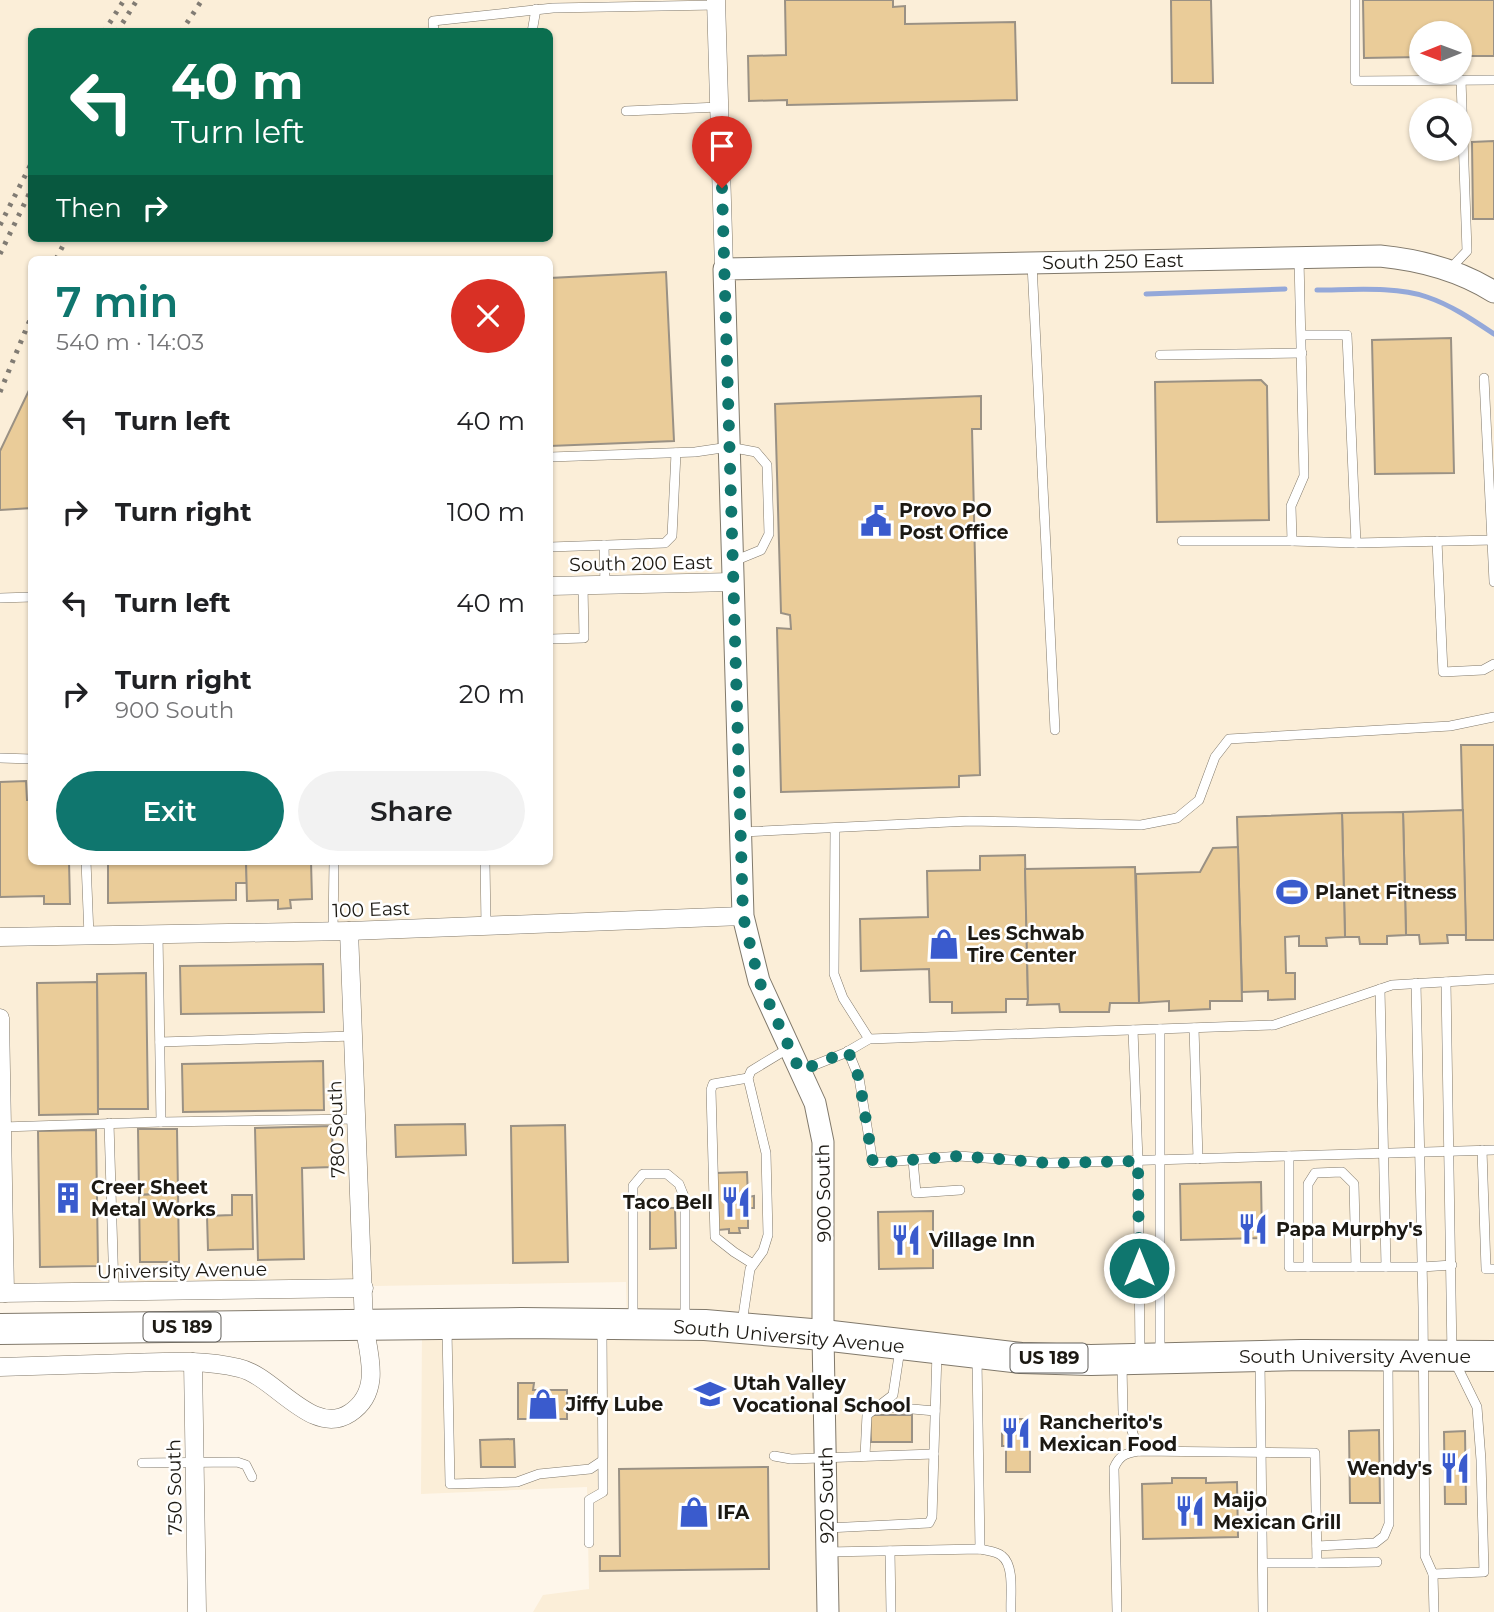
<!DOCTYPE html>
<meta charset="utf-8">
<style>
body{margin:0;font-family:Montserrat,sans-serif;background:#f2f2f2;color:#202124;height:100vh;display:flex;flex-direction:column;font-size:26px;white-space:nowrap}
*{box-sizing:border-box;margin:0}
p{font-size:23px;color:#757577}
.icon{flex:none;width:38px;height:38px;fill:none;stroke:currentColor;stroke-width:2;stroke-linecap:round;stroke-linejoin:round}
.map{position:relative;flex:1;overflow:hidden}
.side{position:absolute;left:28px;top:256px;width:525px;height:609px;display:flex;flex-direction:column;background:#fff;border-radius:10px;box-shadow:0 2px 5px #0004}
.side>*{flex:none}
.hud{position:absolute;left:28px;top:28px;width:525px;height:214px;border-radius:10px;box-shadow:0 2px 5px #0004;background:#0b6e4f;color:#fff;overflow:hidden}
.needle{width:46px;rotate:269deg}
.controls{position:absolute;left:1409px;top:21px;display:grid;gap:14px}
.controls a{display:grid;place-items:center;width:63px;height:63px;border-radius:50%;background:#fff;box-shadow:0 2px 5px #0004;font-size:35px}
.pin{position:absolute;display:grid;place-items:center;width:60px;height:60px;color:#fff;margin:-72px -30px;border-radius:50% 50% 50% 0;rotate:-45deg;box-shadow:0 0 7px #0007}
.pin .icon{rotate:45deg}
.me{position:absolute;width:77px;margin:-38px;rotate:0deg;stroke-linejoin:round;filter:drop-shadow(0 0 5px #0008)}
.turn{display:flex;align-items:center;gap:24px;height:147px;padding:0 28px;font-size:32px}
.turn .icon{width:91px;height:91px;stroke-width:2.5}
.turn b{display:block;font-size:49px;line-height:60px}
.then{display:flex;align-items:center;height:66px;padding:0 28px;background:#0003;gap:14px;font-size:26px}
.round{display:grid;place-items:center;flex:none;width:74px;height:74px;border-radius:37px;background:#f2f2f2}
.overview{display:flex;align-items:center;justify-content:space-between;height:119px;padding:0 28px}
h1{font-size:42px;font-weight:600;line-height:52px;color:#0f766e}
.button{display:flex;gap:14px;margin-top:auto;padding:14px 28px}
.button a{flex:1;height:80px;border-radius:42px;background:#0f766e;color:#fff;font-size:28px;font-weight:600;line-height:80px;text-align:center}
.button a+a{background:#f2f2f2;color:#202124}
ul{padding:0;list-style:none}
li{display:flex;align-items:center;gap:21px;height:91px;padding:0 28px}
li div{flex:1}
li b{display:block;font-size:26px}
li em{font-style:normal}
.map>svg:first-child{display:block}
</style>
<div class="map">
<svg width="1494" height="1612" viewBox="0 0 1494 1612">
<rect width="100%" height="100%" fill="#fef6ea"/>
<path fill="#fbeed8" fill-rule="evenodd" d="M 0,0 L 1494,0 L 1494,1612 L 533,1612 L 543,1595 L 589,1589 L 587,1487 L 421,1494 L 422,1324 L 627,1321 L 626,1282 L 0,1292 ZM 32,32 L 550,32 L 550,238 L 32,238 ZM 1421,33 L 1460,33 L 1460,72 L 1421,72 ZM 1421,110 L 1460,110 L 1460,149 L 1421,149 ZM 32,259 L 550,259 L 550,861 L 32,861 Z"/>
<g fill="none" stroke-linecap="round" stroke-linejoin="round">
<g stroke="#94a8d9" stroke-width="5">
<path d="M 1317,290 C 1350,290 1396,286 1427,297 C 1451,305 1473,320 1494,334"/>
<polyline points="1146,294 1285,289"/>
</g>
</g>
<g fill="#eacc99" stroke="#9a9184" stroke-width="2">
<polygon points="785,0 893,0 893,7 905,6 905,24 1015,22 1017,100 787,105 787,100 749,101 748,56 786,55"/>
<polygon points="1171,0 1211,0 1213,83 1172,83"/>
<polygon points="1363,0 1494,0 1494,56 1460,56 1460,33 1421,33 1421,57 1364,58"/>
<polygon points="1494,141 1494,219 1473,219 1472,142"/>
<polygon points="666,272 674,441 550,446 550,278"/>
<polygon points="1451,338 1454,473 1375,474 1372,340"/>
<polygon points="1261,380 1267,386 1269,520 1157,522 1155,382"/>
<polygon points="32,384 32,508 0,510 0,451"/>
<polygon points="981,396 981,429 972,429 980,775 959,776 959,787 781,792 777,628 791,629 790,615 781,613 775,404"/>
<polygon points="1461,745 1494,745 1494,940 1466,940"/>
<polygon points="26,781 27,800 32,800 32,861 69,861 70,904 44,904 44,896 0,897 0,782"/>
<polygon points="1463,810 1466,935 1447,935 1448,943 1420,944 1419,935 1406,935 1403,812"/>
<polygon points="1403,812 1406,935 1387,936 1387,944 1360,944 1359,937 1345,937 1342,813"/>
<polygon points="1342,813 1345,937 1326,938 1327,946 1299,946 1299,936 1285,937 1286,973 1295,973 1295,999 1268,1000 1268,991 1242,992 1237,817"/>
<polygon points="1238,847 1242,1001 1210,1001 1210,1009 1169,1011 1169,1001 1139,1003 1136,874 1200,872 1213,848"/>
<polygon points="1025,855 1028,999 1006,999 1006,1012 952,1013 952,1002 930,1002 929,969 861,971 860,919 928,917 927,871 980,870 980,856"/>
<polygon points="108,861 246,861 247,883 236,883 236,900 108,903"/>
<polygon points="246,861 311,861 312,899 290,900 291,908 278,909 278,900 247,901"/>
<polygon points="1135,867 1139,1003 1110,1003 1109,1012 1060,1012 1059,1004 1027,1005 1028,999 1025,869"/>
<polygon points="323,964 324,1012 181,1014 180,966"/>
<polygon points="146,973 148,1109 98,1109 97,974"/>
<polygon points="97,982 98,1114 39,1115 37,983"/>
<polygon points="323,1061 324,1110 183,1112 182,1064"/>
<polygon points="465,1124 466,1155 396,1157 395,1125"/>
<polygon points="565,1125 568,1262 513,1263 511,1126"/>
<polygon points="332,1126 333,1167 302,1168 304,1259 258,1260 255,1128"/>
<polygon points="138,1129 177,1129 178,1193 139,1195"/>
<polygon points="96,1130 98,1266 40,1267 38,1131"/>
<polygon points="747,1172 748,1197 754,1196 754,1208 748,1208 748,1228 739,1228 740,1233 729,1233 729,1229 718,1230 716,1173"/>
<polygon points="1261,1182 1262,1238 1181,1240 1180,1184"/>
<polygon points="178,1193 179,1262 140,1262 139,1195"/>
<polygon points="232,1195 252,1195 253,1249 208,1250 207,1216 232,1215"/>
<polygon points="650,1208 675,1208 676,1248 650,1249"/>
<polygon points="933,1211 933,1268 879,1269 878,1212"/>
<polygon points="518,1383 534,1383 533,1390 567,1390 567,1419 518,1419"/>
<polygon points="870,1415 912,1415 912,1442 871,1442"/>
<polygon points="1002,1419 1030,1419 1030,1472 1006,1472 1006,1446 1002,1446"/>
<polygon points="1379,1430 1380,1503 1350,1503 1349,1431"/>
<polygon points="1465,1431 1466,1504 1445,1504 1444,1432"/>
<polygon points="514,1439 515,1467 481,1467 480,1440"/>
<polygon points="768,1467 769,1569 600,1571 600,1556 620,1556 619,1469"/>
<polygon points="1172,1478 1206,1478 1206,1483 1237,1482 1238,1537 1143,1539 1142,1484 1172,1483"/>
</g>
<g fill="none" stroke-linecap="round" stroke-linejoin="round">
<defs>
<g id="service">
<polyline points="1355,0 1355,81 1494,80"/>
<polyline points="434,32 433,21 553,8 716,5"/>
<polyline points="532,32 536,9"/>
<polyline points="626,111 719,107"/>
<polyline points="1032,264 1055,730"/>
<polyline points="1450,269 1467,251 1461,80"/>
<polyline points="1302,335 1347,335 1356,543"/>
<polyline points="1160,355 1302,353"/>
<polyline points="1484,378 1494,582"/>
<polyline points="550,457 695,452 729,447 756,452 767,465 769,534 761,550 734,561"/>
<polyline points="1182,541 1292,541 1291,506 1304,476 1299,259"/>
<polyline points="1292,541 1356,543 1494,540"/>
<polyline points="1437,541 1443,672 1483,670 1494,664"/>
<polyline points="604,545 605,585"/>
<polyline points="550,547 665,543 672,536 676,453"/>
<polyline points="0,598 32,597"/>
<polyline points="550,639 584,638 583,585"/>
<polyline points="0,758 32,759"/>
<polyline points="835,828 834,974 843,998 869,1039"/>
<polyline points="742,832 970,821 1141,825 1177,818 1199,800 1215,757 1229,739 1450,726 1494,717"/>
<polyline points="86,861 89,936"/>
<polyline points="485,861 486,926"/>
<polyline points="333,931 334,861"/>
<polyline points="158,934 161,1122 357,1119"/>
<polyline points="1416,983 1423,1307 1425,1556 1433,1574 1484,1572 1481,1460 1477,1407 1452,1356 1446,982"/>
<polyline points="1380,989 1386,1267"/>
<polyline points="1194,1028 1198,1159"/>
<polyline points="1160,1029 1160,1353"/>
<polyline points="1133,1030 1138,1161 1140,1353"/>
<polyline points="160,1042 354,1036"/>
<polyline points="848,1051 859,1078 873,1163 959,1156 1050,1163 1494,1150"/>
<polyline points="802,1070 845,1053 869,1039 1274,1025 1392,985 1494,979"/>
<polyline points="748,1078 713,1084 711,1090 715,1237 734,1252 753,1264"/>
<polyline points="109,1123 114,1291"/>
<polyline points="2,1127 161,1122"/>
<polyline points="1482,1150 1486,1269 1494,1269"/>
<polyline points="1289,1156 1289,1267 1422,1267 1452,1265"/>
<polyline points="913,1160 916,1193 960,1190"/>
<polyline points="1308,1267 1308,1184 1315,1173 1342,1172 1354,1184 1356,1267"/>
<polyline points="1140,1268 1161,1268"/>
<polyline points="633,1319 633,1186 643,1174 667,1174 679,1184 685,1199 685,1320"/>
<polyline points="742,1323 750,1269 763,1251 768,1235 766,1153 748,1078 751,1071 789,1048"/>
<polyline points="447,1330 450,1484 517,1482 539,1474 590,1469 602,1461"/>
<polyline points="977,1359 980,1549"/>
<polyline points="1260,1361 1263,1612"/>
<polyline points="1122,1365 1123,1413 1130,1425 1139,1451"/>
<polyline points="878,1406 935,1411"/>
<polyline points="774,1456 791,1459 934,1454"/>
<polyline points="865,1456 867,1415 893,1395 900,1349"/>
<polyline points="142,1463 237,1462 246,1465 252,1477"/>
<polyline points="827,1528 929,1523 932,1517 937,1352"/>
<polyline points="589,1543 589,1500 603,1492 602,1330"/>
<polyline points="1317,1546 1375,1543 1384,1536 1389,1524 1388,1360"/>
<polyline points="890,1551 891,1612"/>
<path d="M 827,1552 L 980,1549 C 987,1551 996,1551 1002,1556 C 1015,1566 1010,1597 1011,1612"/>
<polyline points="1317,1563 1377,1562"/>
<polyline points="1433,1574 1434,1612"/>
<path d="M 1117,1612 L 1114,1468 C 1119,1456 1125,1453 1139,1451 L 1315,1453 L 1317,1563 L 1263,1563"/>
</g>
<g id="minor">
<polyline points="716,0 724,269"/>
<polyline points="550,586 733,582"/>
<polyline points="0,937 349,931 743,916"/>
<polyline points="0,1018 5,1293"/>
<polyline points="0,1293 364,1288"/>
<polyline points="193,1362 197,1612"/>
<path d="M 0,1367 C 43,1366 85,1364 128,1363 C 165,1362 203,1359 239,1368 C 275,1376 312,1438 350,1413 C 382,1392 369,1355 364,1325 L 349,931"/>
</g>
<path id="tertiary" d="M 828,1612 L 823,1335 L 823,1142 L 815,1103 L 759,981 L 743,916 L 724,269 L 1380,256 C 1421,260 1459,270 1494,292"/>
<polyline id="trunk" points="0,1329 521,1323 705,1325 823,1335 1021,1358 1091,1360 1302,1355 1494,1356"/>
</defs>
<use href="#service" stroke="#81796b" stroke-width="10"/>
<use href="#minor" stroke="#81796b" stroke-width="19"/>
<use href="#tertiary" stroke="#81796b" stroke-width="23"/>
<use href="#trunk" stroke="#81796b" stroke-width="32"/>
<use href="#service" stroke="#fff" stroke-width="9"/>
<use href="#minor" stroke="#fff" stroke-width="18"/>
<use href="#tertiary" stroke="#fff" stroke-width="21"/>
<use href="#trunk" stroke="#fff" stroke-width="30"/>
<g stroke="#807b73" stroke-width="5" stroke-dasharray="3.5 7" stroke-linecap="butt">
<polyline points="104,32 124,0"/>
<polyline points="117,32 137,0"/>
<polyline points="181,32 202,0"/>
<polyline points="0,225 32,162"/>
<polyline points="0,254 32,188"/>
<polyline points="56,259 67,238"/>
<polyline points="0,392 32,315"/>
</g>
</g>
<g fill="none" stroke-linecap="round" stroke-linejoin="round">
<polyline stroke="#0f766e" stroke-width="12" stroke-dasharray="0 21.6" points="722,188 743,916 759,981 800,1071 848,1051 859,1078 873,1163 959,1156 1050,1163 1138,1161 1139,1268"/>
</g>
<defs>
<symbol id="civic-bare" viewBox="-9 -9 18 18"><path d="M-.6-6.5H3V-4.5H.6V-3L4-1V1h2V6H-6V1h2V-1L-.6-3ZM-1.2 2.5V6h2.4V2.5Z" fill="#3a5bcd" stroke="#fff" stroke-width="2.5" paint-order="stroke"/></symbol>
<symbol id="stadium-bare" viewBox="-9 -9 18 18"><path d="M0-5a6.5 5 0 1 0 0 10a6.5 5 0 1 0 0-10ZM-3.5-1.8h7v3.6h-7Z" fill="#3a5bcd" stroke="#fff" stroke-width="2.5" paint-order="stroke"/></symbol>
<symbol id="shop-bare" viewBox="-9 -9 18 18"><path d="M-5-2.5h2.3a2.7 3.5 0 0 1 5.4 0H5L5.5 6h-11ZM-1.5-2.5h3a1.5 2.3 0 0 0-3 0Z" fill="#3a5bcd" stroke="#fff" stroke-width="2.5" paint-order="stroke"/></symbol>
<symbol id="building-bare" viewBox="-9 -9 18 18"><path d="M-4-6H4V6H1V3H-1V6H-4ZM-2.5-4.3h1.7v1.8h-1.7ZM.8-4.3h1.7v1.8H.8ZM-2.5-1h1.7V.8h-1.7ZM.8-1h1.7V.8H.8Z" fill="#3a5bcd" stroke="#fff" stroke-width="2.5" paint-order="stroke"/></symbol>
<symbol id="restaurant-bare" viewBox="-9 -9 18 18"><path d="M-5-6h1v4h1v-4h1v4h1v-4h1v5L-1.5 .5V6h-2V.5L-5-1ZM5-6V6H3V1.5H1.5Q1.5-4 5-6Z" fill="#3a5bcd" stroke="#fff" stroke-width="2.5" paint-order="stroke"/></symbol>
<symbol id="school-bare" viewBox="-9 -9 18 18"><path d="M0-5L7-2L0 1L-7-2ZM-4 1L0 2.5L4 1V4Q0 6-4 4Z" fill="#3a5bcd" stroke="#fff" stroke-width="2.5" paint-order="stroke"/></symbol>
</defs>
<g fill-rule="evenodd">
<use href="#civic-bare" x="854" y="499" width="44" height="44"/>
<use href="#stadium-bare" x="1270" y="870" width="44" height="44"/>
<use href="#shop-bare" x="922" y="922" width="44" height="44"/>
<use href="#building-bare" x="46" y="1176" width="44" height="44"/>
<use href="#restaurant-bare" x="714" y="1180" width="44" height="44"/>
<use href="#restaurant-bare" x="1231" y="1207" width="44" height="44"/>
<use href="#restaurant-bare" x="884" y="1218" width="44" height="44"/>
<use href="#school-bare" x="688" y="1372" width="44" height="44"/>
<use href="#shop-bare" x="521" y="1382" width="44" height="44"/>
<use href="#restaurant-bare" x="994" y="1411" width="44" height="44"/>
<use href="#restaurant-bare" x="1433" y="1446" width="44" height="44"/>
<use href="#restaurant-bare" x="1168" y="1489" width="44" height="44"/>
<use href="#shop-bare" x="672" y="1490" width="44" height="44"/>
</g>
<g text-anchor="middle" stroke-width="5" stroke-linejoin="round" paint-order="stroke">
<g fill="#fff" stroke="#605e5a" stroke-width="2">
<rect x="143.5" y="1312.5" width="77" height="29" rx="5"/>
<rect x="1010.5" y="1343.5" width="77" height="29" rx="5"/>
</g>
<g font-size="18" font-weight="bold" fill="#1c1913">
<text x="182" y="1333">US 189</text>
<text x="1049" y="1364">US 189</text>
</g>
<g font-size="19" fill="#1c1913" stroke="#fff">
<text transform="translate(1113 261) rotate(-1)" y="7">South 250 East</text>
<text transform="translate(641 563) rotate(-1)" y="7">South 200 East</text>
<text transform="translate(371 909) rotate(-2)" y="7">100 East</text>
<text transform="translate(336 1129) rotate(-92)" y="7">780 South</text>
<text transform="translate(823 1193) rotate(-91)" y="7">900 South</text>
<text transform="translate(182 1270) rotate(-1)" y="7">University Avenue</text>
<text transform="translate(789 1336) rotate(5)" y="7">South University Avenue</text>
<text x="1355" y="1363">South University Avenue</text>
<text transform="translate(174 1487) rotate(-91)" y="7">750 South</text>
<text transform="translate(826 1495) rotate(-91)" y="7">920 South</text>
</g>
<g font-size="19" font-weight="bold" fill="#1c1913" stroke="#fff" text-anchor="start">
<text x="899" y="517">Provo PO<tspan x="899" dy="22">Post Office</tspan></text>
<text x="1315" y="899">Planet Fitness</text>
<text x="967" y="940">Les Schwab<tspan x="967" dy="22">Tire Center</tspan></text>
<text x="91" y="1194">Creer Sheet<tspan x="91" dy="22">Metal Works</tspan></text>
<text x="713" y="1209" text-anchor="end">Taco Bell</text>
<text x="1276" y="1236">Papa Murphy's</text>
<text x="929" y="1247">Village Inn</text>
<text x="733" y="1390">Utah Valley<tspan x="733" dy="22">Vocational School</tspan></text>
<text x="566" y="1411">Jiffy Lube</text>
<text x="1039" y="1429">Rancherito's<tspan x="1039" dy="22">Mexican Food</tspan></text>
<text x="1432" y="1475" text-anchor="end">Wendy's</text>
<text x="1213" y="1507">Maijo<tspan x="1213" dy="22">Mexican Grill</tspan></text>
<text x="717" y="1519">IFA</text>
</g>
</g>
</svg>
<div class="controls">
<a><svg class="needle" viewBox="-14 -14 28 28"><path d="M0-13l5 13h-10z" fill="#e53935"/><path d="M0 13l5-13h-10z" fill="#757577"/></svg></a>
<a><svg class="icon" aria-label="search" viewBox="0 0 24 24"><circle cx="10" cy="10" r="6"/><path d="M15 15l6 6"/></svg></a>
</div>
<div class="pin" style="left:722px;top:188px;background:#d93025"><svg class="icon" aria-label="arrive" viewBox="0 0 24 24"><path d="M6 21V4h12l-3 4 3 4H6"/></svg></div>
<svg class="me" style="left:1139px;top:1268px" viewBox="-20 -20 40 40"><circle r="17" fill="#0f766e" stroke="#fff" stroke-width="3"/><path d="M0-11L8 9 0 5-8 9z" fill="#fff"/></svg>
<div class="hud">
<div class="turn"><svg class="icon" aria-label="left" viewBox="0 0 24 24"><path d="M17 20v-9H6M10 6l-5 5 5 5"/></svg><div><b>40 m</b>Turn left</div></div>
<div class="then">Then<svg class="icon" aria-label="right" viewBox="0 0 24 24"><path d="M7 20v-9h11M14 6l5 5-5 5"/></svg></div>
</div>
<section class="side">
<div class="overview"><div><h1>7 min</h1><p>540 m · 14:03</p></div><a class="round" style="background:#d93025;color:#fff"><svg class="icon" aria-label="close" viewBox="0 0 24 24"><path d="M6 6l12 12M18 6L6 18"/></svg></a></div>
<ul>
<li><svg class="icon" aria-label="left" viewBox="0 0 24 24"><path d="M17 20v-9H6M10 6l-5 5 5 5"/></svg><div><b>Turn left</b></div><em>40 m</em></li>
<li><svg class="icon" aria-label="right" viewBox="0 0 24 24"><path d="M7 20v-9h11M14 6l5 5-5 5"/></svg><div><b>Turn right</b></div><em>100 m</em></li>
<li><svg class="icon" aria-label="left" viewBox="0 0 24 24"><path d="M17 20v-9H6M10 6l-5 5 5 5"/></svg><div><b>Turn left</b></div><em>40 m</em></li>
<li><svg class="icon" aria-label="right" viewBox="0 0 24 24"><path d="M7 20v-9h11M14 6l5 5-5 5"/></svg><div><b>Turn right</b><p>900 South</p></div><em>20 m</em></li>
</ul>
<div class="button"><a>Exit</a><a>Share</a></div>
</section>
</div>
